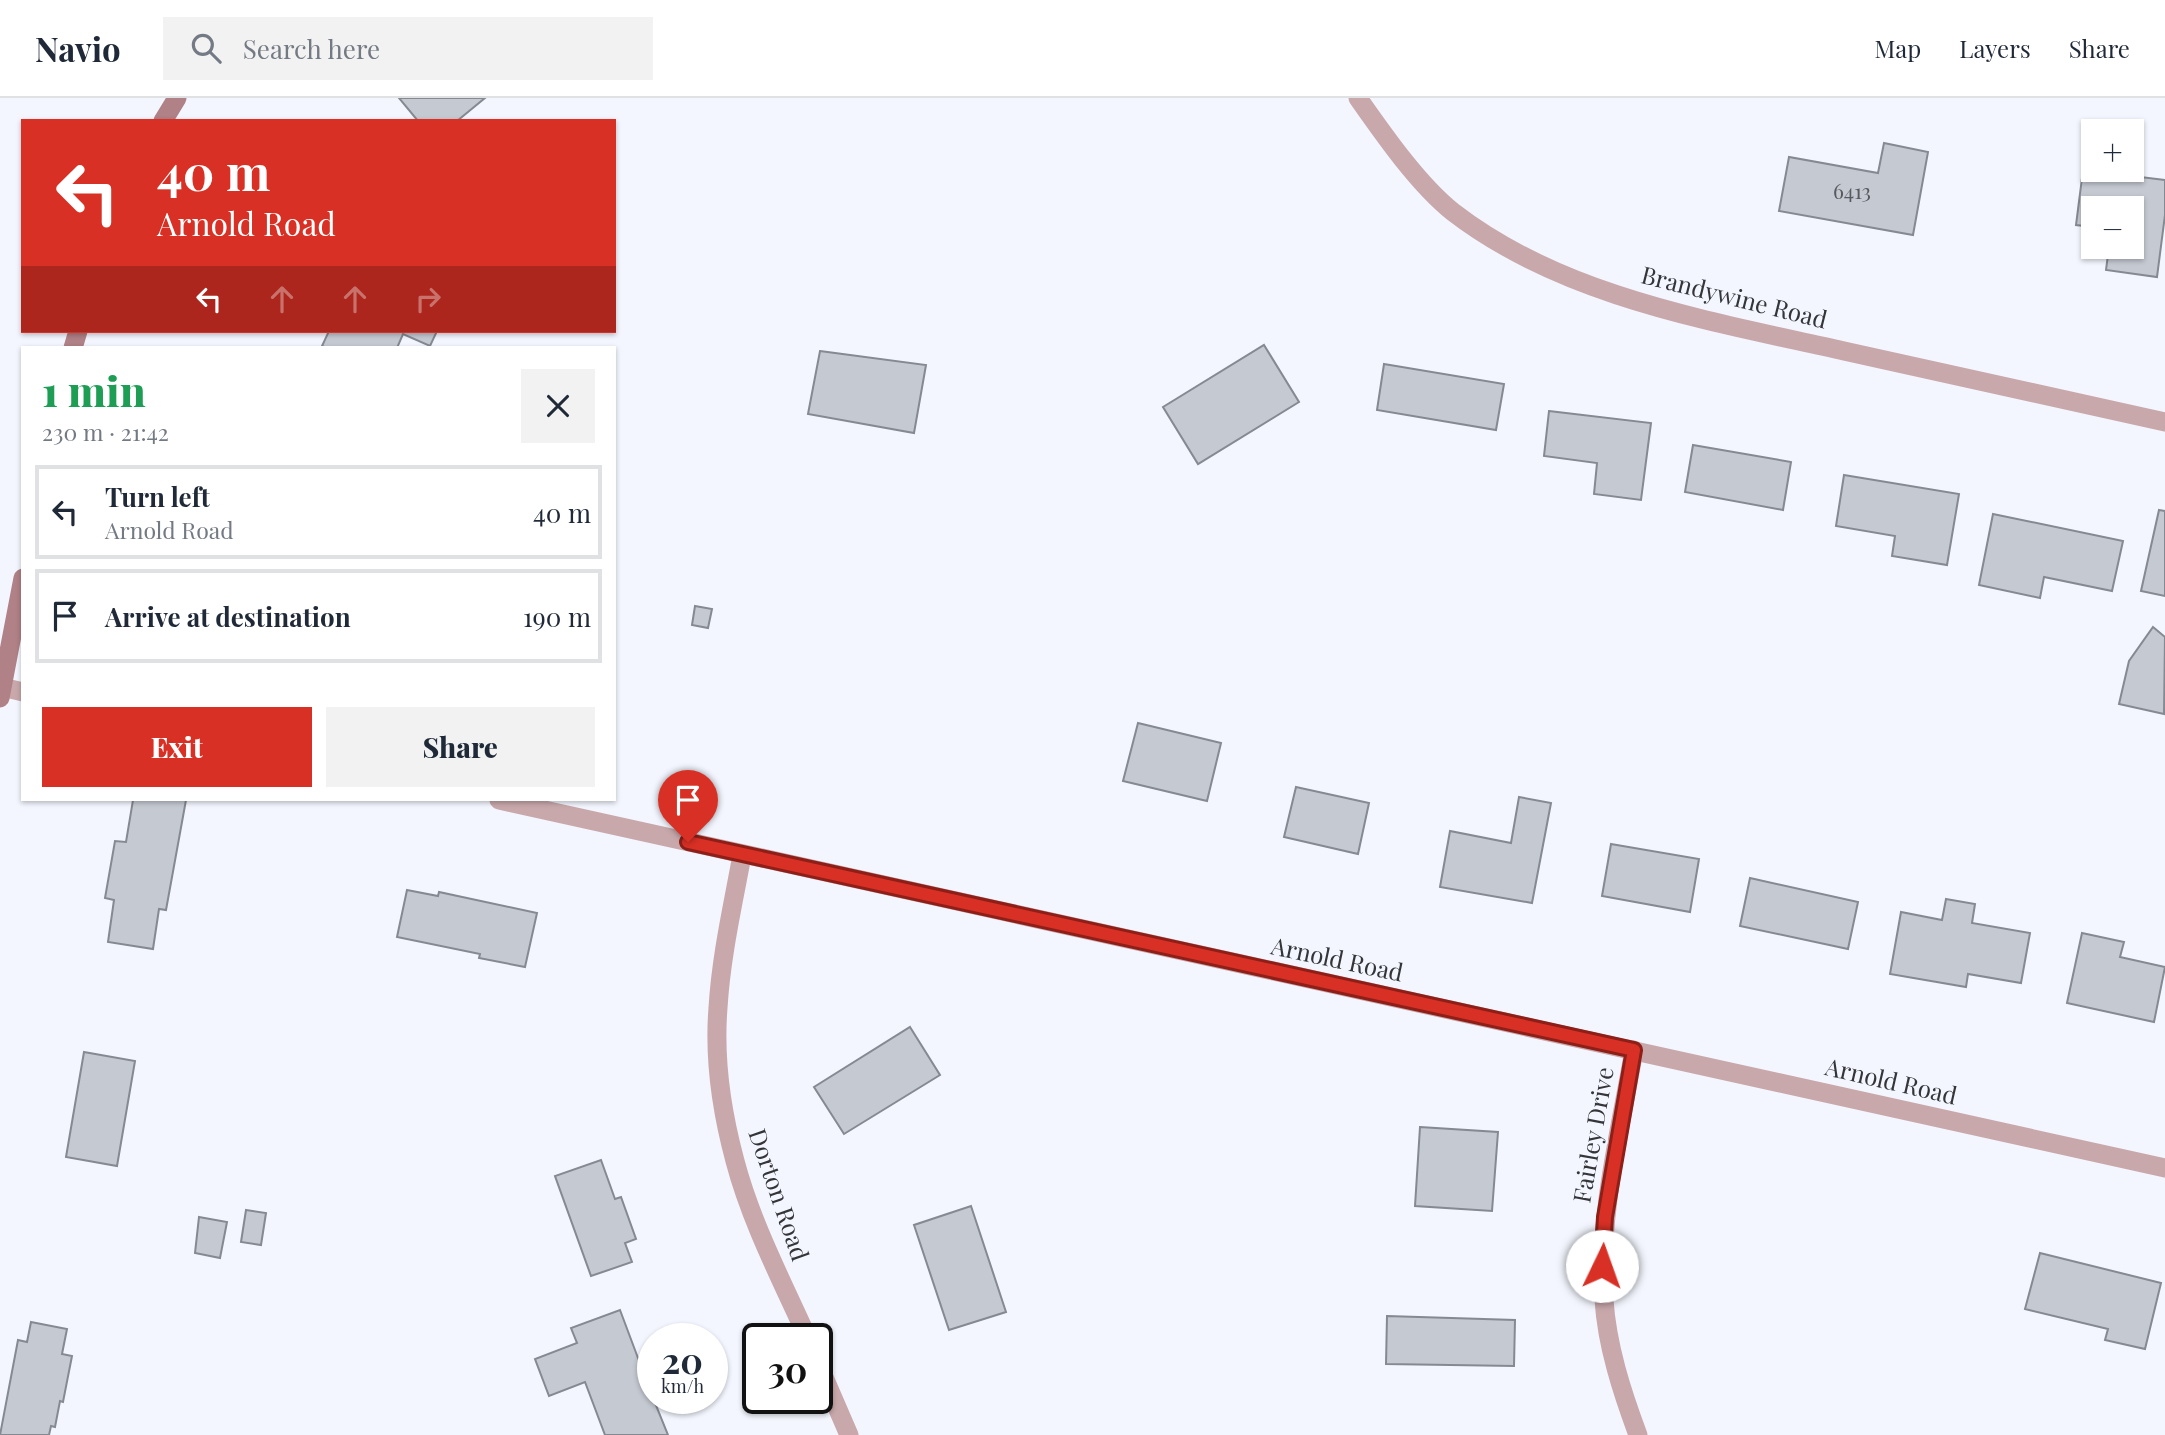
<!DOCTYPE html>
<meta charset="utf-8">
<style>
body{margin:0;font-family:"Playfair Display",serif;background:#f2f2f3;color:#1f2937;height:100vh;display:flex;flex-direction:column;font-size:26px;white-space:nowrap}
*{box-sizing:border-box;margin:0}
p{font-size:23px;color:#747a83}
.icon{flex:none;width:38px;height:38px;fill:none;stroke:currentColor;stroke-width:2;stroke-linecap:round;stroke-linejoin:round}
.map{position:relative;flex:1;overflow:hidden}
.drawer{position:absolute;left:21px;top:248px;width:595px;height:455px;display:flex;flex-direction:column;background:#fff;border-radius:0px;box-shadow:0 2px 5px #0004}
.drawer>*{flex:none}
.banner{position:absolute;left:21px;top:21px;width:595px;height:214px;border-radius:0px;box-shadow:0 2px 5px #0004;background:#d93025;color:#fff;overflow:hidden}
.tools{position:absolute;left:2081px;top:21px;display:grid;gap:14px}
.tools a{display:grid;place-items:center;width:63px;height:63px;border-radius:0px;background:#fff;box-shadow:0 2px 5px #0004;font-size:35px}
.speed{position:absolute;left:637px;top:1225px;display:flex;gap:14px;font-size:35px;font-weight:700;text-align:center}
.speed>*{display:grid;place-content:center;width:91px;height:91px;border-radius:50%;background:#fff;box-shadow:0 2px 5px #0004;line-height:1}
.speed small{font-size:18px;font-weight:400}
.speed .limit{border:4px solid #111;border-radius:10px;background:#fff;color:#111}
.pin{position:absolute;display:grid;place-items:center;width:60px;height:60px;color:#fff;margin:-72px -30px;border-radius:50% 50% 50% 0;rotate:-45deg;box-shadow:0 0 7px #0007}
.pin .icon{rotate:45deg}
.me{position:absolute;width:77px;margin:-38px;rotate:3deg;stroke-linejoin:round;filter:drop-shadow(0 0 5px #0008)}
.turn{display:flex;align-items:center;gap:24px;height:147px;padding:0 21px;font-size:32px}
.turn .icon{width:91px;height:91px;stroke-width:2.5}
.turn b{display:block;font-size:49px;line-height:60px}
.lanes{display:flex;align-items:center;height:66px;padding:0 21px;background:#0003;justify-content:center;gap:35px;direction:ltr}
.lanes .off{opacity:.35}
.round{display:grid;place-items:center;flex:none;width:74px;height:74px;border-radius:0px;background:#f2f2f3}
.head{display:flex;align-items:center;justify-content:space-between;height:119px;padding:0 21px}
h1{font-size:42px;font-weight:800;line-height:52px;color:#1e9e55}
.cta{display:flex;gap:14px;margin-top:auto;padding:14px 21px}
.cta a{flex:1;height:80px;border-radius:0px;background:#d93025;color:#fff;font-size:28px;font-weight:800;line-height:80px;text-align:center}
.cta a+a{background:#f2f2f3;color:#1f2937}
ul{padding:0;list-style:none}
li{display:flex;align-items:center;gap:21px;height:94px;margin:0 14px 10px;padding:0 7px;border:4px solid #e0e1e3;border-radius:0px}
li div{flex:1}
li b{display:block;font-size:26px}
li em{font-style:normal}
header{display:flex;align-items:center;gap:42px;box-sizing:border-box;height:98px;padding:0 35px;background:#fff;border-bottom:2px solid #e0e1e3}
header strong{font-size:33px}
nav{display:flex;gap:38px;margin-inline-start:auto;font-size:24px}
.search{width:490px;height:63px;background:#f2f2f3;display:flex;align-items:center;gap:18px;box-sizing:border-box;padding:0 24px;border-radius:0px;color:#747a83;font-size:26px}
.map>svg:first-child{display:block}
</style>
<header>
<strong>Navio</strong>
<div class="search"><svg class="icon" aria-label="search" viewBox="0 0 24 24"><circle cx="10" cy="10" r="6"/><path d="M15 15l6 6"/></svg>Search here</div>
<nav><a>Map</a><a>Layers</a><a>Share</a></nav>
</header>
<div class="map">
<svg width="2165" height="1337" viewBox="0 0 2165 1337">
<rect width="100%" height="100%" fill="#f3f6fe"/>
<g fill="#c5c9d2" stroke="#858991" stroke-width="2">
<polygon points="399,0 485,0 457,23 418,23"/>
<polygon points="1884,45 1928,54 1913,137 1779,113 1789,59 1878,75"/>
<polygon points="2083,72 2165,82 2165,117 2157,179 2106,172 2109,149 2132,149 2132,110 2093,110 2093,129 2076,127"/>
<polygon points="329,233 437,233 430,248 403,236 397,250 326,250 322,248"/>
<polygon points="1264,247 1299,304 1198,366 1163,309"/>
<polygon points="820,253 926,267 914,335 808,316"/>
<polygon points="1384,266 1504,286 1496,332 1377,312"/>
<polygon points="1549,313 1651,325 1641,402 1594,396 1597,365 1544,358"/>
<polygon points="1693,347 1791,364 1783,412 1685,394"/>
<polygon points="1844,377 1959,396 1947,467 1892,458 1895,438 1836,428"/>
<polygon points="2159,412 2165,413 2165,498 2141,493"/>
<polygon points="1993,416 2123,443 2112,493 2044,479 2040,500 1979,487"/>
<polygon points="695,508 712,511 708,530 692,527"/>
<polygon points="2153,529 2165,539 2164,616 2119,606 2129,563"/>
<polygon points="1138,625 1221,645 1207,703 1123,683"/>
<polygon points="1296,689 1369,705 1358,756 1284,739"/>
<polygon points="1519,699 1551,705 1532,805 1440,789 1450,733 1511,745"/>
<polygon points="133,702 186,702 166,812 159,811 153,851 108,844 114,802 105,800 115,743 126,744"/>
<polygon points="1611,746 1699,761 1690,814 1602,798"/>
<polygon points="1750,780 1858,804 1848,851 1740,828"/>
<polygon points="407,792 438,798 439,794 537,815 525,869 479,860 480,856 397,839"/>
<polygon points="1946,801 1975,806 1972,825 2030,835 2021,885 1968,876 1966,889 1890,876 1901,814 1942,822"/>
<polygon points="2082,835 2124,844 2120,859 2165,869 2154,924 2067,905"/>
<polygon points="910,929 940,977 844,1036 814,989"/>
<polygon points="84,954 135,963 117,1068 66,1059"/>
<polygon points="1420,1029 1498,1034 1492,1113 1415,1108"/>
<polygon points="601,1062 615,1101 621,1099 636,1141 625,1145 632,1164 591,1178 555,1078"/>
<polygon points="971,1108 1006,1214 949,1232 914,1127"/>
<polygon points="246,1112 266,1115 261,1147 241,1144"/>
<polygon points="199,1119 227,1124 220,1160 195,1155"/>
<polygon points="2040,1155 2161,1185 2145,1251 2105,1242 2108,1231 2025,1211"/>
<polygon points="620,1212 653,1300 668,1337 605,1337 585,1284 549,1298 535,1261 577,1245 571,1230"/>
<polygon points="1387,1218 1515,1222 1514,1268 1386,1266"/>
<polygon points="31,1224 67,1231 62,1256 72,1258 63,1304 60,1303 55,1329 51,1328 49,1337 0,1337 18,1242 27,1244"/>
</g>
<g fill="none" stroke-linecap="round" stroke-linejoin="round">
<g stroke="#c8a8ab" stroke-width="19">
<path d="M 1358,0 C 1384,37 1418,86 1453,114 C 1563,199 1711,223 1844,253 C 1951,276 2058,300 2165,324"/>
<polyline points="2,589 23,594"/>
<polyline points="499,702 2165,1070"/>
<path d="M 742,757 C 733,807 721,858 718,910 C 714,960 722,1015 735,1063 C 751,1124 782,1183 808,1241"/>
<path d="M 1634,952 C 1620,1034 1598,1118 1604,1202 C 1607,1248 1622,1294 1638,1337"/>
<polyline points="817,1263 849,1337"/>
</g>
<g stroke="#b08186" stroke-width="19">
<polyline points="163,23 177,0"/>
<polyline points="73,250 78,233"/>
<polyline points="0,600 23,480"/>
</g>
</g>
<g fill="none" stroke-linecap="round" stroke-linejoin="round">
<defs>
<polyline id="route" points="688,744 1634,952 1605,1119 1602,1168"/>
</defs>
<use href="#route" stroke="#8d1f18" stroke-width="18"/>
<use href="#route" stroke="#d93025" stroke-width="12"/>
</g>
<g text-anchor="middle" stroke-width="5" stroke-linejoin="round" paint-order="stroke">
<g font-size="21" fill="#585a5f">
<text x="1852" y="101">6413</text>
</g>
<g font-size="24" fill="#343539" stroke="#f3f6fe">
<text transform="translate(1734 200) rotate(14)" y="8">Brandywine Road</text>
<text transform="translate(1337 862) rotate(12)" y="8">Arnold Road</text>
<text transform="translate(1891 984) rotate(13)" y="8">Arnold Road</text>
<text transform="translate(1594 1037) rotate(-80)" y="8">Fairley Drive</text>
<text transform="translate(778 1097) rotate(71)" y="8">Dorton Road</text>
</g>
</g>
</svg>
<div class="tools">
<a>+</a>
<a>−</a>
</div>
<div class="speed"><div>20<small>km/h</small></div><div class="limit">30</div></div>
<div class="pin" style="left:688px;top:744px;background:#d93025"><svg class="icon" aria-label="arrive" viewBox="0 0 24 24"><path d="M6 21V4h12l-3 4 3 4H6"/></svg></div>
<svg class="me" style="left:1602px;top:1168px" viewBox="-20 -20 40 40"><circle r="19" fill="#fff"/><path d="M0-13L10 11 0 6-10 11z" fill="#d93025"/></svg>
<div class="banner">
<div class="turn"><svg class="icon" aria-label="left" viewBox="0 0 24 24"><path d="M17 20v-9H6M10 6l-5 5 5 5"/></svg><div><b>40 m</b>Arnold Road</div></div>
<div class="lanes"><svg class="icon" aria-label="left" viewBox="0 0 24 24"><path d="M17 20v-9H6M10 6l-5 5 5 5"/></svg><svg class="icon off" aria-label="ahead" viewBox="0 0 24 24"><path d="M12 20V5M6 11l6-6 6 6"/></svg><svg class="icon off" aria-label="ahead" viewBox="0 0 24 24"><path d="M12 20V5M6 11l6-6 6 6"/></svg><svg class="icon off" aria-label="right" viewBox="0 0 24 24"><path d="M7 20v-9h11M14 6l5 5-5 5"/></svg></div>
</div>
<section class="drawer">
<div class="head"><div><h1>1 min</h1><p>230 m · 21:42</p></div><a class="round"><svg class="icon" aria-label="close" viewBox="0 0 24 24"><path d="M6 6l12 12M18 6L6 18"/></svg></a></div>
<ul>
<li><svg class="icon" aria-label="left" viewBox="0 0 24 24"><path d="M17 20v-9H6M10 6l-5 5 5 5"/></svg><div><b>Turn left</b><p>Arnold Road</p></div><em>40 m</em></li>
<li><svg class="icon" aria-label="arrive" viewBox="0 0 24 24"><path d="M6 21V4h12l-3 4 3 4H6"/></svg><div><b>Arrive at destination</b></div><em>190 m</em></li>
</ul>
<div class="cta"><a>Exit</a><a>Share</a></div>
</section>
</div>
